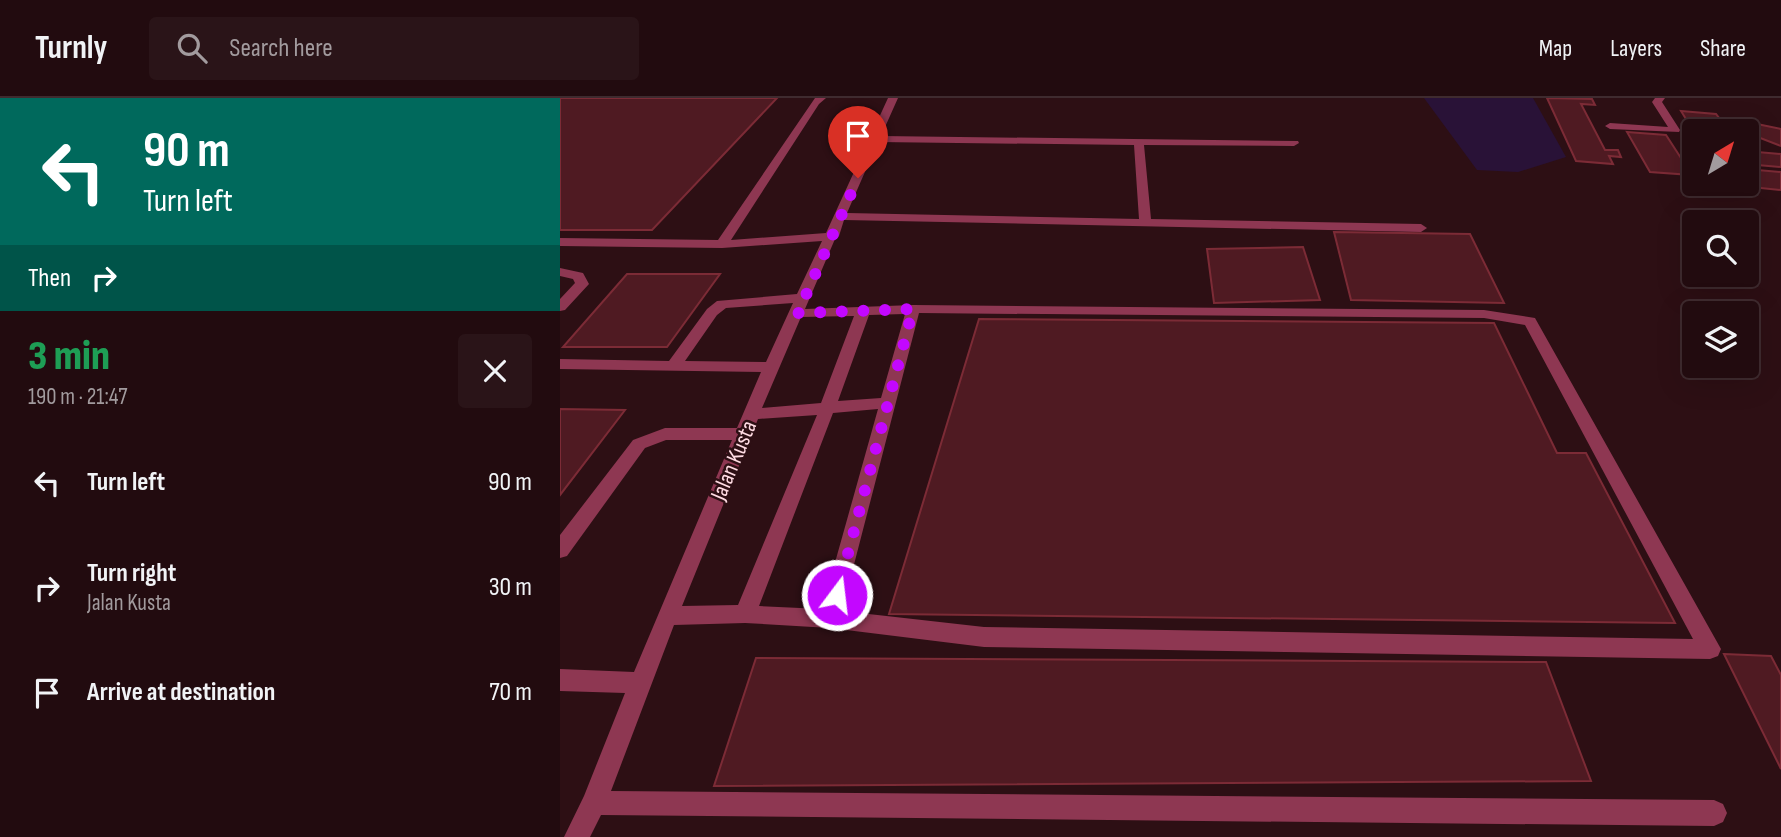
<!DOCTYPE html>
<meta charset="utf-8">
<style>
body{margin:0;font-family:"Sofia Sans Condensed",sans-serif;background:#2a1418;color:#f1f3f6;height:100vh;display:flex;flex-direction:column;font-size:26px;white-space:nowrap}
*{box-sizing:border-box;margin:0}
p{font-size:23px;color:#a29b9e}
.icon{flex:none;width:38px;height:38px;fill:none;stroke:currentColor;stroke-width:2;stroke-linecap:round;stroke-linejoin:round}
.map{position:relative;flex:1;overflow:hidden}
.sheet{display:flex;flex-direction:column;background:#220b0f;width:560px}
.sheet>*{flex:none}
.guide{background:#00695c;color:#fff;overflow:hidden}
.needle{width:46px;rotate:38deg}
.buttons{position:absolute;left:1122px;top:21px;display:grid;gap:14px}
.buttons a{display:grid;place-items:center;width:77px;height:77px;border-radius:7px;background:#220b0f;box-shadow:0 7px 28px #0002,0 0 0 2px #3f2b2f;font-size:35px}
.pin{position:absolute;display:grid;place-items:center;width:60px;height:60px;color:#fff;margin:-72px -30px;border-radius:50% 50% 50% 0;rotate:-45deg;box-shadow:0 0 7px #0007}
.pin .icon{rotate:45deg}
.me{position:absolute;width:77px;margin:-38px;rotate:15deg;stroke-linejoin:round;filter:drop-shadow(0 0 5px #0008)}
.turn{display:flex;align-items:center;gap:24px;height:147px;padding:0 28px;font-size:32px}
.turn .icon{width:91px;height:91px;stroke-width:2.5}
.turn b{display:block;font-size:49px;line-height:60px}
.then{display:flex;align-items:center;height:66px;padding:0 28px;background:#0003;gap:14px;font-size:26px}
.round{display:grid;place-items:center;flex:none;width:74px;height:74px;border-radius:7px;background:#2a1418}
.headline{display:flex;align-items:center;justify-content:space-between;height:119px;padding:0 28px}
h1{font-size:42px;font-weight:800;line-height:52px;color:#1e9e55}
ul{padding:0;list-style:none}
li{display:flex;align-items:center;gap:21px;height:105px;padding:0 28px}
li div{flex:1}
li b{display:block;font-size:26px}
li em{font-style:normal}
header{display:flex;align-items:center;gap:42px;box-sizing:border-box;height:98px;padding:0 35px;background:#220b0f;border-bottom:2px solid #3f2b2f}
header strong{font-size:33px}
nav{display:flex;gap:38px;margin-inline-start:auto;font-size:24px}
.search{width:490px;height:63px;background:#2a1418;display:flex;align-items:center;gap:18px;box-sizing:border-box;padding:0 24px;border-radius:7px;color:#a29b9e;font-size:26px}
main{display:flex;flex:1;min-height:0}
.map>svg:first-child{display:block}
</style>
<header>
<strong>Turnly</strong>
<div class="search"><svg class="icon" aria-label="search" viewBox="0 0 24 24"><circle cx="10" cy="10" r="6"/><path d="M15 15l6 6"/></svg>Search here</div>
<nav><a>Map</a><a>Layers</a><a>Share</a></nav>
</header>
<main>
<section class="sheet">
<div class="guide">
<div class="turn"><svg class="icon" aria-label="left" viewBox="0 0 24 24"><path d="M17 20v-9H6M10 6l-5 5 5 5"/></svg><div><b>90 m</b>Turn left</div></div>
<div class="then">Then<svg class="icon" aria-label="right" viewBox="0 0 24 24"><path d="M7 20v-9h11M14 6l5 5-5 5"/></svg></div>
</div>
<div class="headline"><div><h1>3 min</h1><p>190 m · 21:47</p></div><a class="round"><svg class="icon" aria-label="close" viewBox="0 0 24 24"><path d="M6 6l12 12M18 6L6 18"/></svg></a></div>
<ul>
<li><svg class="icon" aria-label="left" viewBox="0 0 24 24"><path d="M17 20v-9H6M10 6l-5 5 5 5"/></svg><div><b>Turn left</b></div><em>90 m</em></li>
<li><svg class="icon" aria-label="right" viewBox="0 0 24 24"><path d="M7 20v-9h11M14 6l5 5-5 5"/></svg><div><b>Turn right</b><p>Jalan Kusta</p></div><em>30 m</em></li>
<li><svg class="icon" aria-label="arrive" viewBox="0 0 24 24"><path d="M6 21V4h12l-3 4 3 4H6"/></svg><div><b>Arrive at destination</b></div><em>70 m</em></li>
</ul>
</section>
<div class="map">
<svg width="1221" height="739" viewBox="0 0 1221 739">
<rect width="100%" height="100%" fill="#2d0f14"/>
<polygon fill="#291237" points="864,0 973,0 1006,59 958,74 917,72"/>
<g fill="#4f1a22" stroke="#7c2b36" stroke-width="2">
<polygon points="0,0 217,0 92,132 0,132"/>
<polygon points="987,0 1032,1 1035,7 1021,6 1045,52 1058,52 1061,59 1049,58 1053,66 1016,63"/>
<polygon points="1121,13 1156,16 1169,33 1134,34"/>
<polygon points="1197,26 1221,31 1221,48 1182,33"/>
<polygon points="1067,34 1106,37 1132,77 1090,74"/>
<polygon points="1186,53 1221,56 1221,69 1186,66"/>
<polygon points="1186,71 1221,74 1221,92 1162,86 1186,86"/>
<polygon points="774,134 910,136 944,205 791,202"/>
<polygon points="743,149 760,202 654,205 647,151"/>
<polygon points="67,176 160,176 107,249 3,249"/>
<polygon points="419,221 934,225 997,355 1026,355 1115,525 329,516"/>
<polygon points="0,311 65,312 0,397"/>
<polygon points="1164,556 1211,558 1221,577 1221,671"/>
<polygon points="196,560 986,564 1031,683 154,688"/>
</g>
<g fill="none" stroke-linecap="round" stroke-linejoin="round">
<g fill="#8e3752" fill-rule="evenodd">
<path d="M 255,0 L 266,0 L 259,6 L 171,142 L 266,135 L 328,0 L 338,0 L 321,38 L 738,43 L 739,45 L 734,48 L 584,47 L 591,121 L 861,126 L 867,130 L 861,134 L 284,122 L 279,138 L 275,141 L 245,211 L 353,207 L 924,212 L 975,220 L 1161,551 L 1158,558 L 1150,561 L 424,549 L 270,530 L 185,525 L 114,527 L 51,693 L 1154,702 L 1163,706 L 1167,715 L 1163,724 L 1154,728 L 41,717 L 30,739 L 4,739 L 24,698 L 65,595 L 0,593 L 0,571 L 74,574 L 172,342 L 106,342 L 85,350 L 7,458 L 0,460 L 0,437 L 73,342 L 105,330 L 177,330 L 201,274 L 0,271 L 0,261 L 109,263 L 147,211 L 157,203 L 237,196 L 262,143 L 162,150 L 0,148 L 0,140 L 158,142 ZM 318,44 L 574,47 L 579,121 L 287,115 ZM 233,205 L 206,264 L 125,263 L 157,217 L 166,210 ZM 359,215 L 924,220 L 965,227 L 1133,541 L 424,529 L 282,513 ZM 345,216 L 321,300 L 278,303 L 309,217 ZM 294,218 L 261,305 L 202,310 L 241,219 ZM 318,311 L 262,511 L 199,508 L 273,315 ZM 257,317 L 178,507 L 122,508 L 198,321 Z"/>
<polygon points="1095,0 1105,0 1102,4 1120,32 1119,34 1050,31 1045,28 1050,25 1108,29 1092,4"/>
<polygon points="0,170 23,175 29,186 5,212 0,213 0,201 15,185 13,181 0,178"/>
</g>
</g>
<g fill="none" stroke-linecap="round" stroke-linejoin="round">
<polyline stroke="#c307ff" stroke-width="12" stroke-dasharray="0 21.6" points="277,497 353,211 238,215 298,80"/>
</g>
<g text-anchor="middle" stroke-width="5" stroke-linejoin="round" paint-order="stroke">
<g font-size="23" fill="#ffdbe3" stroke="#2d0f14">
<text transform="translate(173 362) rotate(-67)" y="8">Jalan Kusta</text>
</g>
</g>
</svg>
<div class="buttons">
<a><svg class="needle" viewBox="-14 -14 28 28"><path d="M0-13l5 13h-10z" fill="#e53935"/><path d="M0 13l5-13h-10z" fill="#a29b9e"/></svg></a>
<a><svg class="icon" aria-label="search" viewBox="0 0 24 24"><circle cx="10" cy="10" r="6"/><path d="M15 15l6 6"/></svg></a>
<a><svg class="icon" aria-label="layers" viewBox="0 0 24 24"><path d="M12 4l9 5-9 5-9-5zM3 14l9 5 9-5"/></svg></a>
</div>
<div class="pin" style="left:298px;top:80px;background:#d93025"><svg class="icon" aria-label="arrive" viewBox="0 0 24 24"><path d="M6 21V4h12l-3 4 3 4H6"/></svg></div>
<svg class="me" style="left:277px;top:497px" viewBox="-20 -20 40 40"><circle r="17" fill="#c307ff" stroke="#fff" stroke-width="3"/><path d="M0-11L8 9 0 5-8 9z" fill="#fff"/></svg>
</div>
</main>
